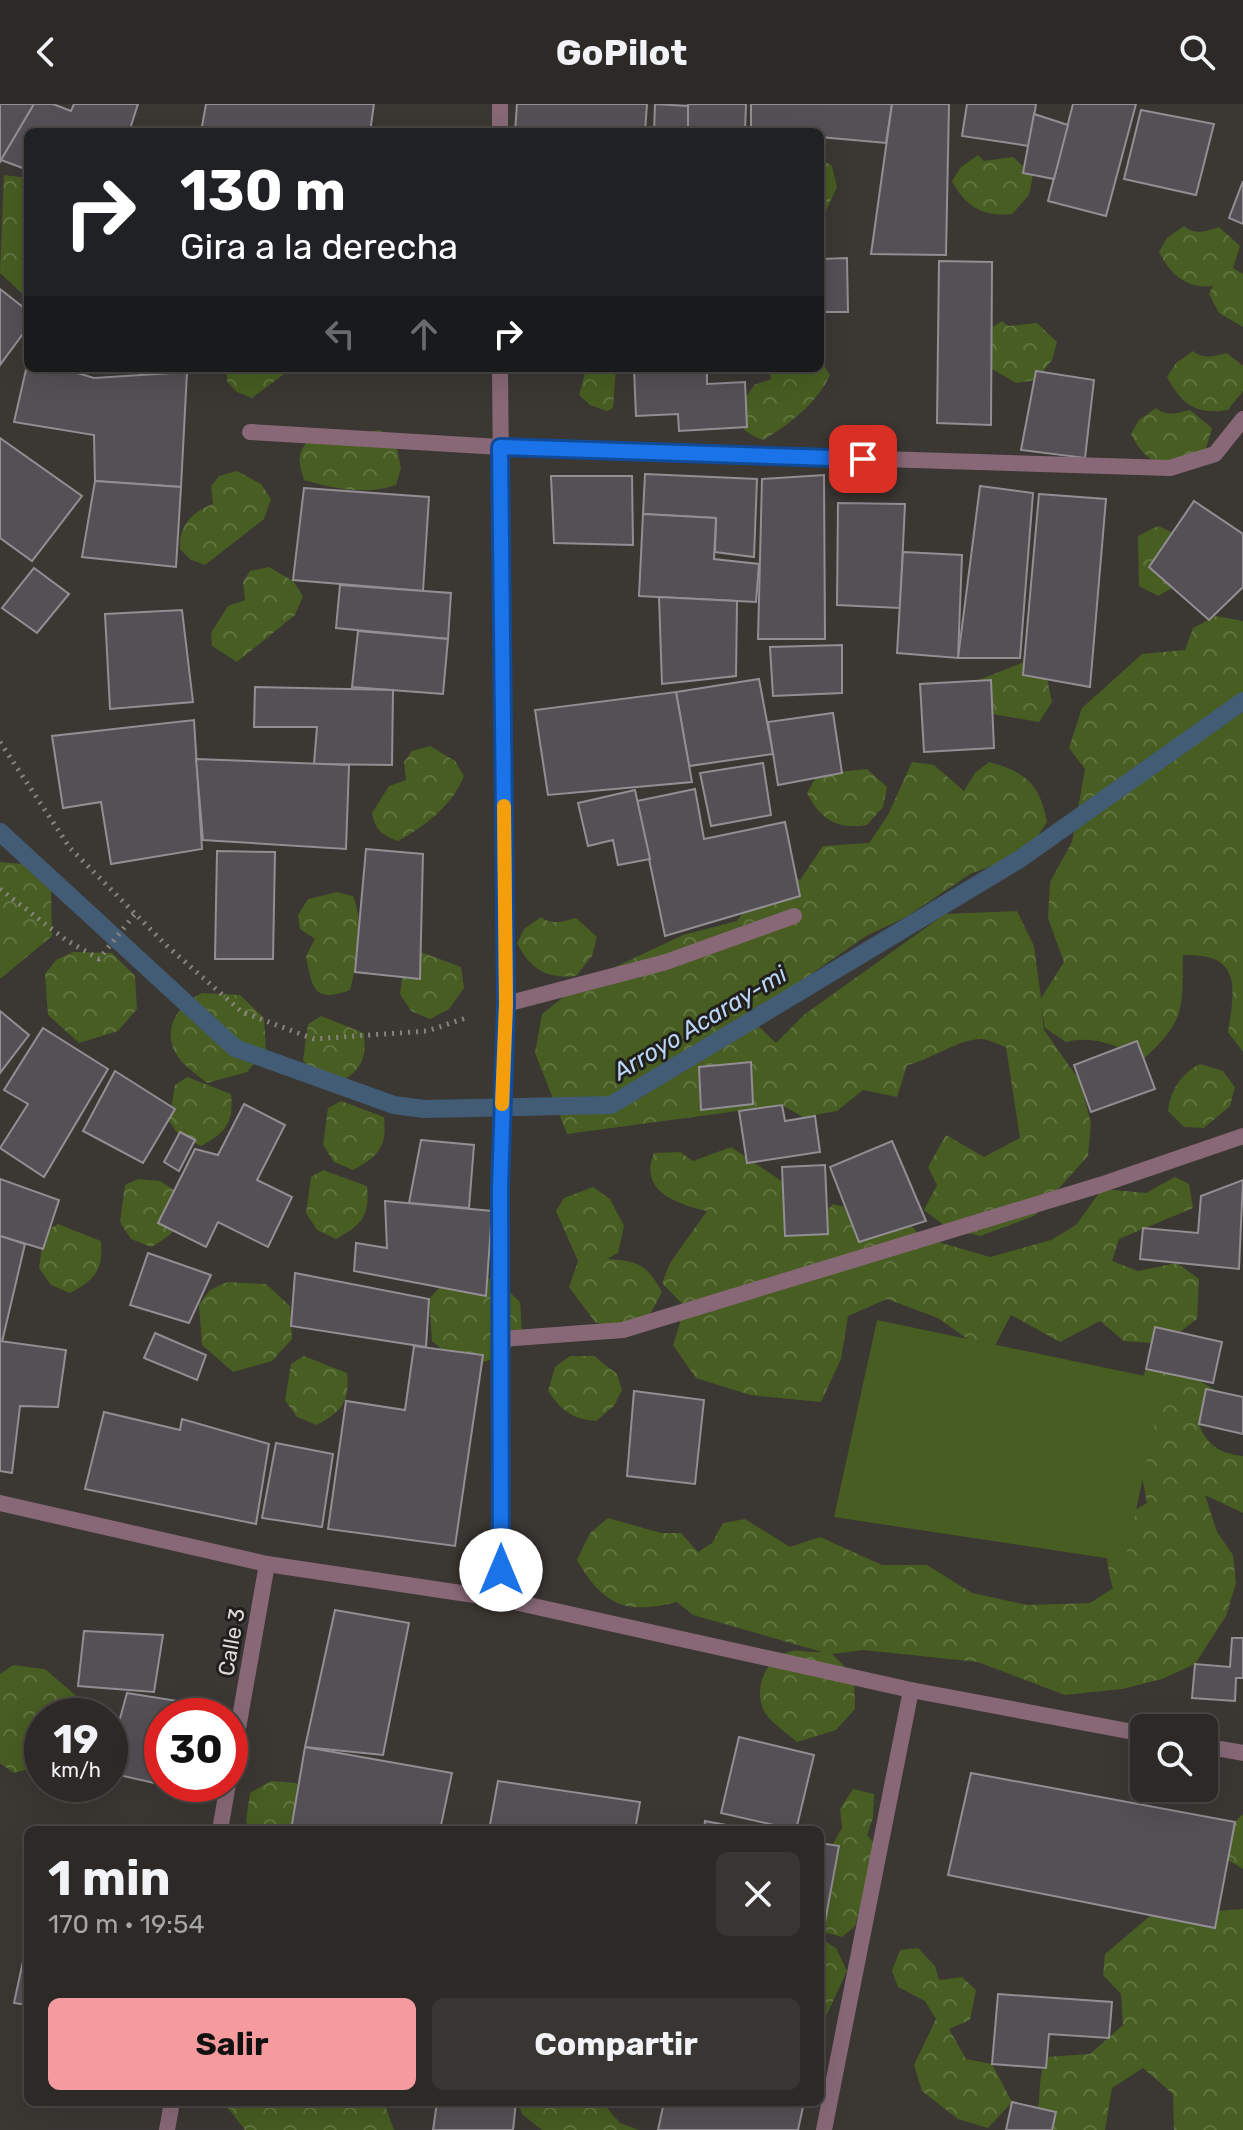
<!DOCTYPE html>
<html lang="es">
<meta charset="utf-8">
<style>
body{margin:0;font-family:Rubik,sans-serif;background:#383532;color:#f1f3f6;height:100vh;display:flex;flex-direction:column;font-size:30px;white-space:nowrap}
*{box-sizing:border-box;margin:0}
p{font-size:26px;color:#a6a6a7}
.icon{flex:none;width:44px;height:44px;fill:none;stroke:currentColor;stroke-width:2;stroke-linecap:round;stroke-linejoin:round}
.map{position:relative;flex:1;overflow:hidden}
.panel{position:absolute;left:24px;top:1722px;width:800px;height:280px;display:flex;flex-direction:column;background:#2c2926;border-radius:12px;box-shadow:0 8px 32px #0002,0 0 0 2px #484543}
.panel>*{flex:none}
.banner{position:absolute;left:24px;top:24px;width:800px;height:244px;border-radius:12px;box-shadow:0 8px 32px #0002,0 0 0 2px #484543;background:#202124;color:#fff;overflow:hidden}
.fabs{position:absolute;left:1130px;top:1610px;display:grid;gap:16px}
.fabs a{display:grid;place-items:center;width:88px;height:88px;border-radius:12px;background:#2c2926;box-shadow:0 8px 32px #0002,0 0 0 2px #484543;font-size:40px}
.speed{position:absolute;left:24px;top:1594px;display:flex;gap:16px;font-size:40px;font-weight:700;text-align:center}
.speed>*{display:grid;place-content:center;width:104px;height:104px;border-radius:50%;background:#2c2926;box-shadow:0 8px 32px #0002,0 0 0 2px #484543;line-height:1}
.speed small{font-size:20px;font-weight:400}
.speed .limit{border:12px solid #d22;background:#fff;color:#111}
.pin{position:absolute;display:grid;place-items:center;width:68px;height:68px;color:#fff;margin:-34px;border-radius:16px;box-shadow:0 4px 12px #0006}
.me{position:absolute;width:88px;margin:-44px;rotate:0deg;stroke-linejoin:round;filter:drop-shadow(0 0 6px #0008)}
.turn{display:flex;align-items:center;gap:28px;height:168px;padding:0 24px;font-size:36px}
.turn .icon{width:104px;height:104px;stroke-width:2.5}
.turn b{display:block;font-size:56px;line-height:68px}
.lanes{display:flex;align-items:center;height:76px;padding:0 24px;background:#0003;justify-content:center;gap:40px;direction:ltr}
.lanes .off{opacity:.35}
.round{display:grid;place-items:center;flex:none;width:84px;height:84px;border-radius:12px;background:#383532}
.headline{display:flex;align-items:center;justify-content:space-between;height:136px;padding:0 24px}
h1{font-size:48px;font-weight:700;line-height:60px}
.primary-button{display:flex;gap:16px;margin-top:auto;padding:16px 24px}
.primary-button a{flex:1;height:92px;border-radius:12px;background:#f59b9d;color:#111;font-size:32px;font-weight:700;line-height:92px;text-align:center}
.primary-button a+a{background:#383532;color:#f1f3f6}
header{display:flex;justify-content:space-between;align-items:center;height:104px;padding:0 24px;background:#2c2926;font-size:36px;font-weight:700}
.map>svg:first-child{display:block}
</style>
<header><svg class="icon" aria-label="back" viewBox="0 0 24 24"><path d="M15 5l-7 7 7 7"/></svg>GoPilot<svg class="icon" aria-label="search" viewBox="0 0 24 24"><circle cx="10" cy="10" r="6"/><path d="M15 15l6 6"/></svg></header>
<div class="map">
<svg width="1243" height="2026" viewBox="0 0 1243 2026">
<defs>
<pattern id="forest-crowns" width="20" height="18" patternUnits="userSpaceOnUse" patternTransform="scale(2)"><rect width="20" height="18" fill="#475d21"/><path d="M2 6a3 3 0 1 1 6 0M12 15a3 3 0 1 1 6 0" fill="none" stroke="#617440"/></pattern>
</defs>
<rect width="100%" height="100%" fill="#3b3733"/>
<g fill="url(#forest-crowns)">
<path d="M 978,51 L 984,57 L 1013,53 L 1033,71 L 1029,91 L 1012,110 C 983,113 966,103 952,77 L 961,63 Z"/>
<polygon points="820,54 832,62 837,83 820,120"/>
<polygon points="4,71 28,74 28,195 0,169"/>
<path d="M 1184,122 C 1195,132 1206,127 1219,123 L 1240,142 L 1233,164 L 1243,170 L 1243,223 L 1219,209 L 1209,190 L 1213,182 C 1186,185 1171,171 1159,148 L 1167,134 Z"/>
<polygon points="1002,217 1008,222 1037,219 1057,238 1052,256 1036,276 1016,279 987,262 985,228"/>
<path d="M 1193,247 C 1203,256 1215,252 1227,249 L 1243,262 L 1243,287 L 1228,306 C 1196,311 1182,301 1167,273 L 1176,259 Z"/>
<path d="M 820,255 L 830,271 C 818,298 789,321 763,336 C 748,330 739,325 736,308 L 754,281 L 771,275 L 770,264 L 820,264 Z"/>
<polygon points="227,264 292,264 252,294 237,288 227,278"/>
<polygon points="582,264 616,264 613,304 607,307 590,301 579,291 585,269"/>
<path d="M 1156,304 C 1166,313 1178,309 1190,306 L 1212,324 L 1206,344 L 1191,363 C 1158,359 1147,361 1131,330 L 1139,316 Z"/>
<path d="M 380,326 L 395,336 L 401,364 L 396,381 C 368,391 333,385 304,376 C 299,360 296,350 308,337 Z"/>
<path d="M 237,367 L 261,380 L 271,395 L 264,415 L 205,461 L 190,455 L 180,445 C 178,422 193,407 213,400 L 211,382 L 219,372 Z"/>
<polygon points="1158,422 1176,430 1192,454 1172,484 1158,492 1139,482 1138,432"/>
<polygon points="269,463 293,477 303,492 295,511 237,558 212,542 211,529 228,502 245,496 243,478 250,467"/>
<path d="M 1216,512 L 1243,517 L 1243,948 L 1228,928 C 1235,883 1242,849 1183,851 C 1182,907 1186,915 1144,955 C 1117,942 1095,931 1066,938 L 1045,924 L 1041,899 L 1044,926 L 1080,977 L 1091,1019 L 1088,1052 L 1034,1112 L 980,1132 L 949,1125 L 924,1106 L 937,1081 L 928,1063 L 946,1031 L 984,1053 L 1020,1034 L 1006,943 C 999,941 988,935 981,935 C 958,935 931,956 907,961 L 897,993 L 863,986 L 837,1007 L 803,1013 L 782,1001 L 567,1030 L 535,949 L 542,910 L 581,879 L 683,831 L 737,817 L 778,764 L 800,776 L 823,742 L 869,739 L 888,711 L 912,658 L 934,661 L 964,687 L 975,669 L 989,658 C 1026,668 1040,680 1047,718 L 1026,749 L 970,770 L 906,813 L 866,832 L 749,913 L 776,939 L 805,910 L 945,810 L 1017,807 L 1034,842 L 1041,894 L 1064,858 L 1048,814 L 1050,778 L 1072,738 L 1085,665 L 1069,644 L 1082,604 L 1142,550 L 1185,546 L 1193,524 Z"/>
<polygon points="1042,551 1052,598 1039,618 992,610 976,577"/>
<path d="M 430,642 L 455,657 L 464,672 C 453,701 424,723 398,737 C 382,731 375,726 372,709 L 389,682 L 406,676 L 404,658 L 412,647 Z"/>
<path d="M 832,663 L 839,668 L 867,665 L 887,683 L 883,703 L 867,721 C 837,726 820,715 807,689 L 815,675 Z"/>
<polygon points="0,758 23,760 51,787 52,832 0,875"/>
<path d="M 337,788 L 353,792 C 365,822 358,855 350,886 C 313,900 312,883 306,852 L 315,835 L 300,825 L 298,811 L 308,795 Z"/>
<path d="M 541,813 C 552,822 564,817 576,814 L 597,833 L 592,852 L 576,872 C 546,875 530,865 517,839 L 524,825 Z"/>
<polygon points="418,847 461,863 464,884 449,905 430,915 411,907 400,890 405,853"/>
<polygon points="73,848 112,849 135,872 137,905 118,927 79,939 48,911 45,870 56,856"/>
<path d="M 202,889 L 240,891 L 264,914 L 266,946 L 247,968 L 207,979 C 198,971 185,963 178,953 C 160,926 178,900 202,889 Z"/>
<path d="M 321,912 L 364,929 C 367,959 359,968 333,982 L 314,974 L 303,956 L 308,920 Z"/>
<path d="M 1200,960 L 1223,967 L 1235,983 L 1230,1002 L 1204,1024 L 1184,1023 L 1168,1007 C 1170,986 1182,969 1200,960 Z"/>
<path d="M 187,973 L 231,990 C 234,1019 226,1028 201,1042 L 180,1033 L 169,1017 L 175,981 Z"/>
<path d="M 341,997 L 384,1013 C 387,1043 379,1052 353,1066 L 334,1058 L 323,1041 L 328,1004 Z"/>
<path d="M 731,1043 L 783,1078 L 814,1121 L 833,1100 L 910,1120 L 921,1133 L 990,1153 L 1051,1136 L 1076,1121 L 1102,1085 L 1146,1089 L 1175,1073 L 1189,1080 L 1193,1104 L 1119,1135 L 1112,1157 L 1138,1167 L 1177,1159 L 1199,1175 L 1197,1215 L 1164,1240 L 1124,1237 L 1100,1217 L 1060,1238 L 1011,1211 L 990,1251 L 938,1214 L 887,1195 L 848,1212 L 841,1255 L 821,1298 L 750,1291 L 696,1274 L 673,1241 L 685,1203 L 662,1179 L 670,1159 L 707,1107 C 677,1100 638,1087 654,1049 L 680,1048 L 693,1057 Z"/>
<path d="M 323,1066 L 367,1082 C 370,1111 362,1121 336,1135 L 317,1126 L 306,1109 L 311,1073 Z"/>
<path d="M 138,1075 L 160,1077 L 182,1091 C 185,1120 176,1129 151,1143 L 131,1135 L 120,1118 L 125,1081 Z"/>
<path d="M 593,1083 L 610,1095 L 624,1122 L 618,1149 L 607,1155 C 637,1157 646,1159 662,1188 L 649,1212 L 618,1222 L 596,1219 L 569,1183 L 578,1157 L 556,1107 L 564,1094 Z"/>
<path d="M 58,1120 L 101,1137 C 103,1166 96,1175 70,1189 L 51,1181 L 39,1164 L 44,1128 Z"/>
<polygon points="458,1173 496,1175 520,1198 522,1231 503,1252 464,1264 432,1237 429,1195 441,1182"/>
<polygon points="227,1178 266,1180 290,1202 292,1235 272,1257 233,1268 202,1241 199,1200 210,1186"/>
<path d="M 304,1252 L 347,1269 C 350,1298 342,1307 317,1321 L 297,1313 L 285,1296 L 291,1260 Z"/>
<path d="M 570,1252 L 594,1252 L 617,1270 L 622,1286 L 614,1302 L 596,1317 C 572,1315 562,1307 548,1287 L 555,1263 Z"/>
<path d="M 1176,1254 L 1198,1276 L 1221,1289 L 1199,1320 C 1206,1341 1221,1350 1243,1352 L 1243,1409 L 1205,1391 L 1217,1428 L 1233,1451 L 1236,1479 L 1226,1512 L 1195,1560 L 1162,1575 L 1122,1585 L 1065,1591 L 978,1558 L 863,1546 L 832,1550 L 854,1572 L 855,1605 L 836,1626 L 797,1638 C 788,1630 776,1622 768,1613 C 750,1591 764,1552 792,1547 C 801,1546 814,1549 822,1548 L 693,1511 L 677,1498 C 627,1511 603,1502 577,1456 L 590,1429 L 608,1414 L 661,1429 L 681,1429 L 698,1448 L 712,1439 L 723,1419 L 745,1415 L 790,1443 L 820,1433 L 882,1461 L 927,1461 L 972,1489 L 1027,1501 L 1090,1499 L 1113,1484 C 1100,1441 1108,1420 1147,1399 C 1139,1356 1127,1305 1146,1265 Z"/>
<polygon points="13,1561 45,1565 81,1596 76,1612 42,1612 42,1661 14,1669 0,1659 0,1570"/>
<polygon points="271,1677 296,1679 314,1695 313,1726 249,1726 246,1716 250,1689"/>
<polygon points="853,1685 874,1690 873,1714 867,1731 879,1745 855,1822 842,1833 820,1827 820,1796 828,1748 842,1724 840,1705"/>
<polygon points="1243,1710 1243,1765 1228,1756 1235,1718"/>
<path d="M 1243,1805 L 1243,2026 L 1174,2026 L 1173,1990 L 1143,1964 L 1112,1984 L 1105,2026 L 1033,2026 C 1043,2001 1036,1978 1046,1953 L 1090,1950 L 1123,1921 L 1121,1890 L 1103,1871 L 1105,1850 L 1150,1812 Z"/>
<polygon points="820,1834 836,1844 847,1867 820,1925"/>
<polygon points="918,1844 935,1862 939,1876 962,1873 976,1886 970,1916 949,1925 966,1955 992,1960 1012,1998 988,2024 958,2015 922,1987 914,1961 936,1915 925,1897 898,1883 892,1867 900,1846"/>
<polygon points="223,1998 384,1998 394,2026 245,2026"/>
<polygon points="518,1998 602,1998 620,2019 639,2026 542,2026 522,2010"/>
</g>
<polygon fill="#475d21" points="877,1216 1164,1276 1125,1457 834,1413"/>
<g fill="none" stroke-linecap="round" stroke-linejoin="round">
<polyline stroke="#425c75" stroke-width="18" points="0,728 235,944 394,1001 424,1005 611,1001 1020,755 1243,597"/>
</g>
<g fill="#545055" stroke="#928e93" stroke-width="2">
<polygon points="0,0 34,0 0,58"/>
<polygon points="34,0 53,0 71,7 74,0 138,0 129,28 28,28 28,66 1,56"/>
<polygon points="206,0 374,0 370,28 201,28"/>
<polygon points="517,0 647,0 645,28 515,28"/>
<polygon points="655,0 688,2 688,28 654,28"/>
<polygon points="688,0 746,0 745,28 688,28"/>
<polygon points="751,0 892,0 886,39 820,33 820,28 751,27"/>
<polygon points="892,0 949,0 946,151 871,150"/>
<polygon points="967,0 1036,0 1029,42 962,32"/>
<polygon points="1073,0 1136,0 1106,112 1048,97"/>
<polygon points="1141,6 1214,20 1196,91 1124,75"/>
<polygon points="1034,10 1068,21 1054,75 1023,69"/>
<polygon points="1243,77 1243,120 1229,114"/>
<polygon points="847,154 848,208 820,208 820,155"/>
<polygon points="939,157 992,158 991,321 937,319"/>
<polygon points="0,185 28,207 28,223 0,261"/>
<polygon points="28,257 28,264 61,264 94,274 187,268 181,383 95,377 94,331 14,318"/>
<polygon points="707,264 707,280 745,278 747,323 679,327 678,310 636,312 634,265"/>
<polygon points="1036,267 1094,276 1085,354 1021,346"/>
<polygon points="0,334 82,392 32,457 0,434"/>
<polygon points="645,370 757,375 754,453 715,448 716,414 643,410"/>
<polygon points="824,371 825,535 758,535 762,375"/>
<polygon points="551,372 632,372 633,441 554,439"/>
<polygon points="95,377 181,383 176,463 82,453"/>
<polygon points="980,382 1033,389 1020,554 958,554"/>
<polygon points="304,384 429,393 423,487 293,476"/>
<polygon points="1039,390 1106,395 1090,583 1023,571"/>
<polygon points="1194,397 1243,430 1243,483 1209,516 1149,463"/>
<polygon points="838,399 905,400 900,504 837,501"/>
<polygon points="643,410 716,414 714,455 759,460 756,498 639,492"/>
<polygon points="903,448 962,451 958,554 897,549"/>
<polygon points="34,464 69,490 37,529 2,504"/>
<polygon points="340,481 451,489 448,535 336,524"/>
<polygon points="659,493 737,497 736,572 662,580"/>
<polygon points="182,506 193,598 110,605 105,510"/>
<polygon points="358,527 448,535 443,590 352,583"/>
<polygon points="842,541 842,589 773,592 770,543"/>
<polygon points="759,575 773,650 689,662 676,588"/>
<polygon points="991,576 994,644 924,648 920,580"/>
<polygon points="255,583 393,586 392,661 314,660 317,623 254,623"/>
<polygon points="676,588 692,678 548,691 535,606"/>
<polygon points="833,609 842,669 778,681 768,618"/>
<polygon points="194,616 202,745 111,760 101,698 63,704 52,632"/>
<polygon points="196,655 349,661 346,745 203,736"/>
<polygon points="763,659 771,711 711,722 700,669"/>
<polygon points="695,685 704,735 785,718 800,792 665,832 637,697"/>
<polygon points="635,686 650,755 618,761 613,736 588,742 578,699"/>
<polygon points="366,745 423,750 420,875 355,868"/>
<polygon points="217,747 275,748 273,855 215,855"/>
<polygon points="0,907 29,931 0,969"/>
<polygon points="43,924 108,965 44,1073 0,1044 28,1000 4,986"/>
<polygon points="1137,937 1155,985 1091,1008 1074,961"/>
<polygon points="751,958 753,1000 701,1006 699,963"/>
<polygon points="115,967 175,1005 143,1059 83,1027"/>
<polygon points="244,1000 285,1021 257,1076 292,1093 268,1143 218,1118 206,1143 158,1119 195,1045 218,1051"/>
<polygon points="782,1001 785,1017 815,1012 820,1048 747,1059 739,1007"/>
<polygon points="180,1028 195,1036 179,1067 164,1058"/>
<polygon points="421,1036 474,1041 469,1104 409,1099"/>
<polygon points="892,1037 926,1117 859,1138 830,1063"/>
<polygon points="825,1061 828,1130 785,1132 782,1063"/>
<polygon points="0,1075 59,1096 43,1145 0,1132"/>
<polygon points="1243,1076 1239,1165 1140,1155 1143,1124 1198,1129 1201,1092"/>
<polygon points="385,1097 492,1107 486,1192 354,1167 356,1139 387,1144"/>
<polygon points="0,1132 25,1140 2,1238 0,1237"/>
<polygon points="148,1149 211,1171 189,1219 130,1201"/>
<polygon points="295,1169 429,1195 426,1243 291,1222"/>
<polygon points="1155,1223 1222,1238 1213,1279 1146,1265"/>
<polygon points="155,1229 206,1251 197,1276 144,1254"/>
<polygon points="0,1237 66,1246 58,1303 20,1302 12,1369 0,1367"/>
<polygon points="414,1242 483,1251 455,1442 328,1425 346,1297 405,1306"/>
<polygon points="1206,1285 1243,1293 1243,1330 1199,1320"/>
<polygon points="634,1287 704,1296 695,1380 627,1372"/>
<polygon points="104,1308 180,1326 182,1315 269,1340 256,1420 85,1385"/>
<polygon points="276,1339 333,1350 322,1423 262,1414"/>
<polygon points="335,1506 409,1519 383,1651 305,1643"/>
<polygon points="84,1527 163,1531 154,1588 78,1582"/>
<polygon points="1232,1534 1243,1534 1243,1574 1236,1574 1235,1597 1192,1594 1195,1560 1230,1563"/>
<polygon points="127,1589 203,1601 202,1612 162,1612 162,1680 191,1680 190,1687 110,1669 110,1651"/>
<polygon points="207,1603 228,1607 227,1612 205,1612"/>
<polygon points="739,1633 814,1651 796,1726 721,1709"/>
<polygon points="305,1643 452,1669 440,1726 291,1726"/>
<polygon points="971,1669 1235,1718 1215,1824 948,1771"/>
<polygon points="498,1677 640,1698 635,1726 489,1726"/>
<polygon points="705,1717 753,1726 704,1726"/>
<polygon points="820,1739 839,1742 823,1829 820,1829"/>
<polygon points="28,1834 28,1901 14,1899"/>
<polygon points="998,1890 1112,1898 1109,1934 1049,1930 1046,1964 992,1960"/>
<polygon points="437,1998 516,1998 513,2026 433,2026"/>
<polygon points="664,1998 717,2001 718,1998 804,1998 798,2026 658,2026"/>
<polygon points="1012,1998 1056,2008 1052,2026 1006,2026"/>
</g>
<g fill="none" stroke-linecap="round" stroke-linejoin="round">
<g stroke="#878480" stroke-width="5" stroke-dasharray="2 6" stroke-linecap="butt">
<polyline points="0,638 70,744 167,842 242,908 314,935 427,927 469,913"/>
<polyline points="0,785 66,836 99,855 135,810"/>
</g>
<polyline stroke="#886877" stroke-width="16" points="250,328 500,343"/>
<g stroke="#886877" stroke-width="16">
<polyline points="500,28 500,0"/>
<polyline points="500,264 506,900 500,1084 501,1495"/>
<polyline points="500,343 1170,364 1215,350 1243,315"/>
<polyline points="506,900 666,858 794,812"/>
<polyline points="502,1235 623,1226 1100,1081 1243,1032"/>
<polyline points="0,1399 267,1460 501,1495 911,1586 1144,1630"/>
<polyline points="1204,1642 1243,1649"/>
<polyline points="230,1670 267,1460"/>
<polyline points="220,1726 228,1680"/>
<polyline points="167,2026 172,1998"/>
<polyline points="824,2026 911,1586"/>
</g>
</g>
<g fill="none" stroke-linecap="round" stroke-linejoin="round">
<defs>
<polyline id="route" points="501,1466 500,1084 506,900 500,343 863,355"/>
</defs>
<use href="#route" stroke="#114b97" stroke-width="20"/>
<use href="#route" stroke="#1a73e8" stroke-width="14"/>
<polyline stroke="#f59e0b" stroke-width="14" points="502,1000 506,900 504,702"/>
</g>
<g text-anchor="middle" stroke-width="6" stroke-linejoin="round" paint-order="stroke">
<g font-size="22" fill="#dddbd8" stroke="#211f1d">
<text transform="translate(231 1538) rotate(-80)" y="8">Calle 3</text>
</g>
<g font-size="24" font-style="italic" fill="#bad6f4" stroke="#211f1d">
<text transform="translate(700 919) rotate(-31)" y="8">Arroyo Acaray-mi</text>
</g>
</g>
</svg>
<div class="fabs">
<a><svg class="icon" aria-label="search" viewBox="0 0 24 24"><circle cx="10" cy="10" r="6"/><path d="M15 15l6 6"/></svg></a>
</div>
<div class="speed"><div>19<small>km/h</small></div><div class="limit">30</div></div>
<div class="pin" style="left:863px;top:355px;background:#d93025"><svg class="icon" aria-label="arrive" viewBox="0 0 24 24"><path d="M6 21V4h12l-3 4 3 4H6"/></svg></div>
<svg class="me" style="left:501px;top:1466px" viewBox="-20 -20 40 40"><circle r="19" fill="#fff"/><path d="M0-13L10 11 0 6-10 11z" fill="#1a73e8"/></svg>
<div class="banner">
<div class="turn"><svg class="icon" aria-label="right" viewBox="0 0 24 24"><path d="M7 20v-9h11M14 6l5 5-5 5"/></svg><div><b>130 m</b>Gira a la derecha</div></div>
<div class="lanes"><svg class="icon off" aria-label="left" viewBox="0 0 24 24"><path d="M17 20v-9H6M10 6l-5 5 5 5"/></svg><svg class="icon off" aria-label="ahead" viewBox="0 0 24 24"><path d="M12 20V5M6 11l6-6 6 6"/></svg><svg class="icon" aria-label="right" viewBox="0 0 24 24"><path d="M7 20v-9h11M14 6l5 5-5 5"/></svg></div>
</div>
<section class="panel">
<div class="headline"><div><h1>1 min</h1><p>170 m · 19:54</p></div><a class="round"><svg class="icon" aria-label="close" viewBox="0 0 24 24"><path d="M6 6l12 12M18 6L6 18"/></svg></a></div>
<div class="primary-button"><a>Salir</a><a>Compartir</a></div>
</section>
</div>
